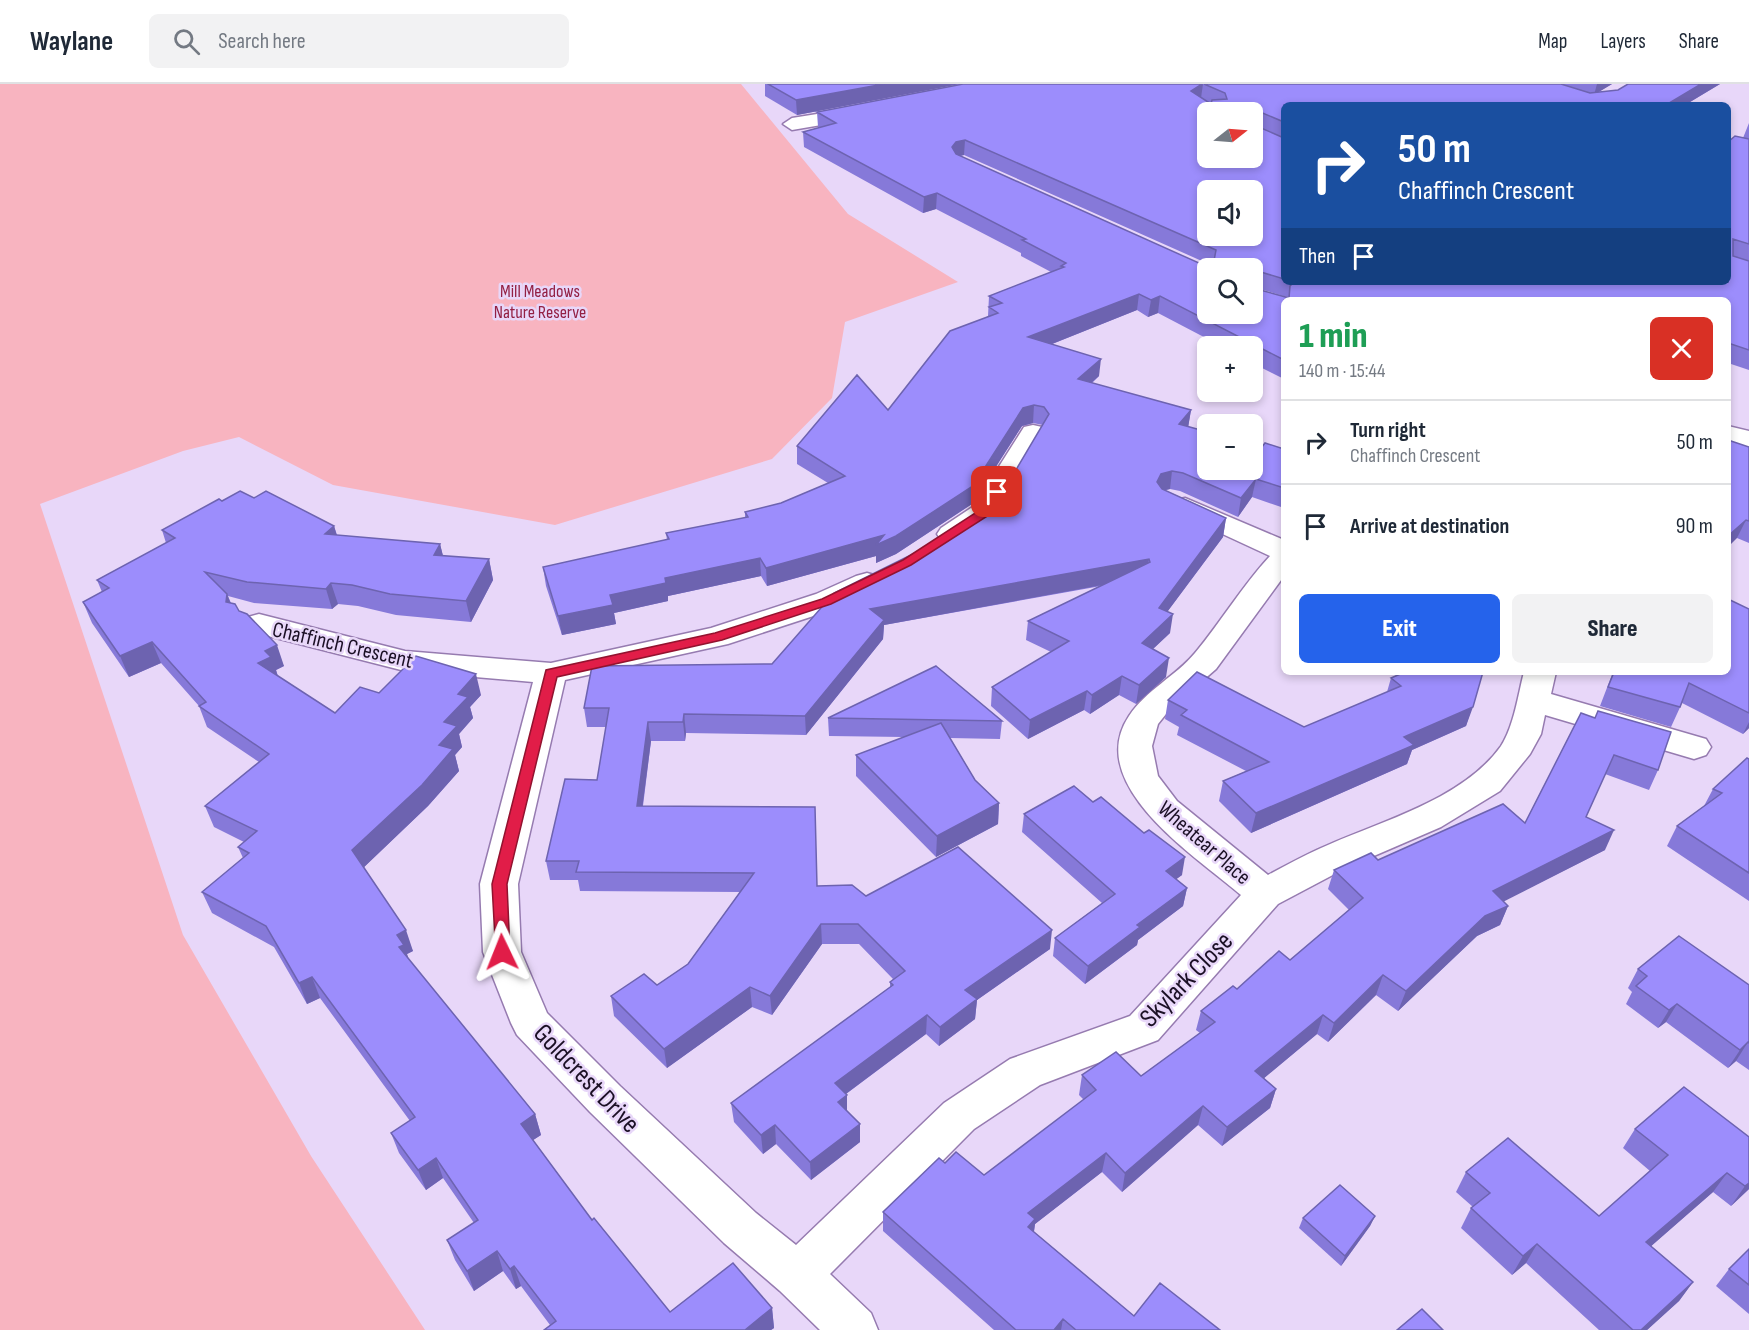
<!DOCTYPE html>
<meta charset="utf-8">
<style>
body{margin:0;font-family:"Sofia Sans Condensed",sans-serif;background:#f2f2f3;color:#1f2937;height:100vh;display:flex;flex-direction:column;font-size:22px;white-space:nowrap}
*{box-sizing:border-box;margin:0}
p{font-size:20px;color:#747a83}
.icon{flex:none;width:33px;height:33px;fill:none;stroke:currentColor;stroke-width:2;stroke-linecap:round;stroke-linejoin:round}
.map{position:relative;flex:1;overflow:hidden}
.drawer{position:absolute;left:1281px;top:213px;width:450px;height:378px;display:flex;flex-direction:column;background:#fff;border-radius:9px;box-shadow:0 3px 9px #0003}
.drawer>*{flex:none}
.banner{position:absolute;left:1281px;top:18px;width:450px;height:183px;border-radius:9px;box-shadow:0 3px 9px #0003;background:#1a4fa0;color:#fff;overflow:hidden}
.needle{width:39px;rotate:73deg}
.tools{position:absolute;left:1197px;top:18px;display:grid;gap:12px}
.tools a{display:grid;place-items:center;width:66px;height:66px;border-radius:9px;background:#fff;box-shadow:0 3px 9px #0003;font-size:30px}
.pin{position:absolute;display:grid;place-items:center;width:51px;height:51px;color:#fff;margin:-26px;border-radius:12px;box-shadow:0 3px 9px #0006}
.me{position:absolute;width:66px;margin:-33px;rotate:358deg;stroke-linejoin:round;filter:drop-shadow(0 0 4px #0008)}
.turn{display:flex;align-items:center;gap:21px;height:126px;padding:0 18px;font-size:27px}
.turn .icon{width:78px;height:78px;stroke-width:2.5}
.turn b{display:block;font-size:42px;line-height:51px}
.then{display:flex;align-items:center;height:57px;padding:0 18px;background:#0003;gap:12px;font-size:22px}
.round{display:grid;place-items:center;flex:none;width:63px;height:63px;border-radius:9px;background:#f2f2f3}
.summary{display:flex;align-items:center;justify-content:space-between;height:102px;padding:0 18px}
h1{font-size:36px;font-weight:800;line-height:45px;color:#1e9e55}
.primary-button{display:flex;gap:12px;margin-top:auto;padding:12px 18px}
.primary-button a{flex:1;height:69px;border-radius:9px;background:#2563eb;color:#fff;font-size:24px;font-weight:800;line-height:69px;text-align:center}
.primary-button a+a{background:#f2f2f3;color:#1f2937}
ul{padding:0;list-style:none}
li{display:flex;align-items:center;gap:18px;height:84px;padding:0 18px;border-top:2px solid #e0e1e3}
li div{flex:1}
li b{display:block;font-size:22px}
li em{font-style:normal}
header{display:flex;align-items:center;gap:36px;box-sizing:border-box;height:84px;padding:0 30px;background:#fff;border-bottom:2px solid #e0e1e3}
header strong{font-size:28px}
nav{display:flex;gap:33px;margin-inline-start:auto;font-size:21px}
.search{width:420px;height:54px;background:#f2f2f3;display:flex;align-items:center;gap:15px;box-sizing:border-box;padding:0 21px;border-radius:9px;color:#747a83;font-size:22px}
.map>svg:first-child{display:block}
</style>
<header>
<strong>Waylane</strong>
<div class="search"><svg class="icon" aria-label="search" viewBox="0 0 24 24"><circle cx="10" cy="10" r="6"/><path d="M15 15l6 6"/></svg>Search here</div>
<nav><a>Map</a><a>Layers</a><a>Share</a></nav>
</header>
<div class="map">
<svg width="1749" height="1246" viewBox="0 0 1749 1246">
<rect width="100%" height="100%" fill="#e8d7f9"/>
<polygon fill="#f8b4c0" points="0,0 741,0 848,130 958,198 845,238 832,314 772,375 555,441 333,401 239,353 183,367 40,420 183,851 311,1072 425,1246 0,1246"/>
<g fill="none" stroke-linecap="round" stroke-linejoin="round">
<defs>
<g id="street">
<polygon points="861,23 868,25 870,29 868,33 792,46 783,40 792,34"/>
<path d="M 1033,341 L 1042,343 L 1046,349 C 1026,382 989,468 941,456 L 937,450 L 941,444 L 974,422 L 1024,343 Z"/>
<polygon points="1728,342 1749,347 1749,363 1728,358"/>
<path d="M 1185,414 L 1284,456 L 1284,492 L 1216,585 L 1170,625 L 1158,640 L 1152,662 L 1158,692 L 1177,717 L 1268,791 C 1285,782 1303,772 1321,764 C 1378,738 1463,716 1501,662 C 1514,642 1518,611 1524,588 L 1556,588 L 1551,610 L 1706,655 L 1711,663 L 1706,671 L 1694,675 L 1545,631 L 1541,650 L 1530,670 L 1500,707 L 1441,743 L 1346,784 L 1278,820 L 1158,956 L 1040,1001 L 974,1045 L 830,1190 L 871,1229 L 878,1246 L 820,1246 L 780,1207 L 724,1159 L 590,1028 L 517,951 L 511,939 L 483,868 L 480,800 L 533,598 L 405,587 L 248,547 L 244,540 L 248,533 L 259,530 L 405,567 L 551,579 L 711,544 L 816,510 L 856,492 L 867,489 L 878,492 L 882,498 L 878,504 L 838,524 L 728,560 L 565,596 L 518,800 L 521,868 L 547,929 L 620,1002 L 756,1129 L 796,1161 L 944,1019 L 1010,975 L 1130,932 L 1241,811 C 1197,773 1083,701 1129,632 C 1147,605 1175,593 1195,569 C 1221,538 1242,502 1270,472 L 1175,428 L 1171,422 L 1175,416 Z"/>
</g>
</defs>
<use href="#street" stroke="#967bb0" stroke-width="3"/>
<use href="#street" fill="#fff" fill-rule="evenodd"/>
</g>
<g fill="#8679d9" fill-rule="evenodd">
<polygon points="765,0 960,0 797,31 765,12"/>
<path d="M 963,0 L 1612,0 L 1598,8 L 1720,0 L 1685,21 L 1284,21 L 1284,198 L 1728,198 L 1743,54 L 1749,39 L 1749,286 L 1728,279 L 1728,216 L 1284,216 L 1284,295 L 1252,279 L 1252,262 L 1221,262 L 1158,229 L 1148,233 L 1137,226 L 1052,260 L 1099,292 L 1092,299 L 1191,326 L 1188,343 L 1262,363 L 1284,365 L 1284,424 L 1252,413 L 1238,433 L 1180,407 L 1170,405 L 1165,406 L 1226,434 L 1223,453 L 1167,528 L 1170,549 L 1153,565 L 1166,593 L 1136,620 L 1119,611 L 1090,630 L 1084,626 L 1028,655 L 991,622 L 992,603 L 1051,568 L 1026,556 L 1028,537 L 1101,502 L 884,541 L 883,555 L 806,651 L 686,649 L 685,657 L 651,657 L 643,722 L 817,802 L 866,812 L 1050,865 L 977,916 L 975,935 L 939,962 L 926,950 L 846,1010 L 847,1027 L 860,1058 L 811,1096 L 776,1060 L 763,1070 L 734,1038 L 731,1019 L 890,903 L 890,898 L 893,895 L 859,860 L 822,860 L 772,931 L 752,923 L 667,984 L 614,932 L 611,912 L 657,901 L 688,880 L 740,808 L 580,807 L 578,796 L 550,796 L 546,777 L 597,696 L 606,643 L 587,643 L 584,624 L 772,580 L 919,467 L 997,418 L 1043,341 L 1033,339 L 1022,342 L 972,420 L 896,470 L 876,479 L 876,472 L 767,502 L 761,492 L 668,512 L 668,517 L 614,529 L 616,540 L 562,551 L 546,502 L 543,483 L 667,456 L 666,449 L 745,434 L 745,428 L 781,419 L 828,399 L 797,380 L 797,362 L 888,326 L 988,232 L 989,212 L 1051,188 L 1021,172 L 1021,169 L 936,125 L 923,129 L 804,63 L 803,48 L 819,44 L 818,43 L 817,28 ZM 964,71 L 1213,182 L 1210,184 L 960,72 ZM 1253,203 L 1287,213 L 1253,204 Z"/>
<polygon points="1749,363 1749,459 1737,454"/>
<polygon points="254,414 334,442 337,451 440,460 443,472 489,475 493,496 471,538 396,531 358,522 338,520 332,525 254,519 228,512 231,519 284,582 276,586 278,592 335,629 379,609 481,611 470,623 473,634 459,650 462,663 455,671 459,687 428,722 364,783 413,867 407,870 408,875 535,1030 541,1051 533,1056 592,1136 670,1228 772,1224 774,1244 771,1246 544,1246 550,1241 521,1202 516,1205 503,1187 474,1207 455,1176 447,1156 474,1139 443,1094 426,1106 399,1069 391,1049 410,1037 320,914 307,920 274,863 212,829 202,808 243,774 238,763 244,758 214,743 205,722 259,678 207,643 199,622 161,579 129,593 92,539 83,518 102,508 97,496 166,459 162,446 222,417"/>
<polygon points="1749,525 1749,644 1743,650 1682,619 1671,643 1600,622 1613,588 1728,588"/>
<polygon points="1392,588 1483,588 1466,642 1412,666 1407,680 1251,749 1219,717 1223,697 1246,687 1177,651 1179,643 1165,635 1168,616 1304,643 1387,608 1391,594 1399,590"/>
<polygon points="1581,629 1658,686 1649,706 1605,690 1586,733 1605,766 1503,817 1508,822 1500,841 1477,852 1398,927 1376,911 1328,958 1317,950 1264,994 1276,1005 1270,1024 1222,1062 1198,1041 1122,1108 1102,1088 1035,1140 1034,1148 1134,1232 1220,1246 994,1246 883,1147 883,1128 945,1079 984,1091 1084,1016 1079,1011 1082,991 1141,992 1200,949 1196,946 1201,927 1290,876 1349,826 1328,805 1334,786 1378,776 1525,739"/>
<polygon points="828,634 1002,637 1000,655 950,654 975,696 999,719 998,740 936,773 856,692 856,671 904,653 829,652"/>
<polygon points="1749,675 1749,817 1667,762 1677,742 1704,722 1713,705"/>
<polygon points="1024,730 1182,791 1176,795 1187,804 1183,822 1138,856 1137,861 1085,900 1053,872 1055,854 1102,819 1022,748"/>
<polygon points="1638,885 1749,901 1749,986 1736,977 1728,984 1666,938 1658,944 1626,920 1632,908 1628,904"/>
<polygon points="1684,1003 1749,1105 1731,1122 1713,1108 1651,1162 1693,1198 1679,1217 1647,1246 1599,1246 1526,1179 1512,1191 1461,1144 1471,1124 1473,1123 1456,1108 1466,1088 1599,1132 1650,1087 1623,1064 1635,1045"/>
<polygon points="1375,1132 1370,1142 1341,1182 1299,1144 1303,1134"/>
<polygon points="1749,1165 1749,1230 1716,1202 1729,1185"/>
</g>
<g fill="#6d63b0">
<polygon points="884,0 960,0 797,31 796,16"/>
<polygon points="1203,0 1201,14 1191,7"/>
<polygon points="1597,0 1612,0 1594,11"/>
<polygon points="1701,0 1720,0 1685,21 1666,21"/>
<polygon points="965,56 964,71 955,73 952,63 956,58"/>
<polygon points="937,109 936,125 923,129 924,113"/>
<polygon points="1139,210 1137,226 1027,270 1028,253"/>
<polygon points="1160,212 1158,229 1148,233 1151,216"/>
<polygon points="1101,275 1099,292 1076,312 1078,295"/>
<polygon points="1034,321 1033,339 1022,342 972,420 896,470 876,479 876,472 767,502 766,484 1023,324"/>
<polygon points="1191,326 1188,344 1179,340"/>
<polygon points="1172,387 1170,405 1158,408 1157,398 1161,390"/>
<polygon points="1256,395 1252,413 1238,433 1241,414"/>
<polygon points="1226,434 1223,453 1156,543 1159,524"/>
<polygon points="1746,436 1737,454 1728,463 1728,452"/>
<polygon points="334,442 340,462 325,450"/>
<polygon points="440,460 445,480 434,471"/>
<polygon points="760,474 761,492 668,512 668,517 614,529 616,540 562,551 558,532 610,511 665,494"/>
<polygon points="489,475 493,496 471,538 466,517"/>
<polygon points="1149,475 1146,493 884,541 883,555 806,651 805,632 870,525"/>
<polygon points="331,499 338,520 332,525 326,505"/>
<polygon points="227,510 235,531 226,518"/>
<polygon points="1173,530 1170,549 1139,578 1142,559"/>
<polygon points="152,558 161,579 129,593 120,572"/>
<polygon points="277,561 284,582 276,586 278,594 258,579 265,567"/>
<polygon points="1169,574 1166,593 1136,620 1139,601"/>
<polygon points="476,590 481,611 470,623 473,634 459,650 462,663 455,671 459,687 428,722 360,787 352,766 439,661 444,638 458,610"/>
<polygon points="1122,592 1119,611 1090,630 1092,611"/>
<polygon points="1087,607 1084,626 1028,655 1030,636"/>
<polygon points="1473,623 1466,642 1412,666 1407,680 1251,749 1256,729 1404,653"/>
<polygon points="684,630 686,649 685,657 683,638"/>
<polygon points="648,638 651,657 640,741 637,722"/>
<polygon points="1749,638 1749,644 1743,650"/>
<polygon points="999,719 998,740 936,773 937,752"/>
<polygon points="1614,746 1605,766 1485,827 1493,807"/>
<polygon points="1185,773 1182,791 1163,805 1166,787"/>
<polygon points="1187,804 1183,822 1138,856 1137,861 1085,900 1088,882 1137,841"/>
<polygon points="1508,822 1500,841 1477,852 1398,927 1406,907 1485,832"/>
<polygon points="821,840 822,860 772,931 770,912"/>
<polygon points="406,846 413,867 407,870 411,882 399,863 397,851"/>
<polygon points="1052,846 1050,865 977,916 975,935 939,962 940,943 965,906"/>
<polygon points="1383,891 1376,911 1328,958 1334,939"/>
<polygon points="312,893 320,914 307,920 299,899"/>
<polygon points="750,903 752,923 667,984 664,965"/>
<polygon points="1677,920 1666,938 1658,944 1669,926"/>
<polygon points="927,931 926,950 835,1018 835,999"/>
<polygon points="1323,931 1317,950 1250,1006 1255,987"/>
<polygon points="1748,958 1736,977 1728,984 1740,966"/>
<polygon points="1276,1005 1270,1024 1222,1062 1227,1043"/>
<polygon points="847,1011 847,1030 838,1018"/>
<polygon points="1203,1022 1198,1041 1122,1108 1125,1089"/>
<polygon points="535,1030 541,1051 527,1060 521,1040"/>
<polygon points="860,1040 860,1058 811,1096 810,1078"/>
<polygon points="775,1041 776,1060 763,1070 761,1051"/>
<polygon points="1106,1069 1102,1088 1035,1140 1033,1153 1025,1161 1028,1129"/>
<polygon points="436,1074 443,1094 426,1106 418,1086"/>
<polygon points="1727,1089 1713,1108 1633,1178 1646,1158"/>
<polygon points="1749,1099 1749,1105 1731,1122 1745,1102"/>
<polygon points="1375,1132 1370,1142 1341,1182 1345,1172"/>
<polygon points="1537,1160 1526,1179 1512,1191 1523,1172"/>
<polygon points="497,1167 503,1187 474,1207 467,1187"/>
<polygon points="514,1182 521,1202 516,1205 510,1185"/>
<polygon points="1693,1198 1679,1217 1647,1246 1641,1246"/>
<polygon points="772,1224 774,1244 771,1246 745,1246"/>
<polygon points="1063,1235 1061,1246 1054,1246"/>
</g>
<g fill="#9c8dfc" stroke="#6d63b0" stroke-width="1.5" fill-rule="evenodd">
<polygon points="768,0 884,0 796,16"/>
<path d="M 963,0 L 1202,0 L 1191,7 L 1211,20 L 1212,16 L 1227,15 L 1225,9 L 1204,0 L 1561,0 L 1590,9 L 1618,6 L 1628,0 L 1701,0 L 1666,21 L 1284,21 L 1284,38 L 1253,25 L 1254,41 L 1284,54 L 1284,195 L 1254,186 L 1253,204 L 1289,214 L 1290,202 L 1294,198 L 1293,198 L 1728,198 L 1728,58 L 1735,52 L 1749,55 L 1749,160 L 1733,155 L 1733,172 L 1749,177 L 1749,266 L 1728,259 L 1728,216 L 1284,216 L 1284,276 L 1160,212 L 1151,216 L 1139,210 L 1028,253 L 1101,275 L 1078,295 L 1191,326 L 1179,340 L 1208,348 L 1208,386 L 1252,386 L 1252,360 L 1262,363 L 1265,359 L 1284,365 L 1284,404 L 1256,395 L 1241,414 L 1183,389 L 1172,387 L 1161,390 L 1157,398 L 1162,405 L 1226,434 L 1159,524 L 1173,530 L 1142,559 L 1169,574 L 1139,601 L 1122,592 L 1092,611 L 1087,607 L 1030,636 L 992,603 L 1069,557 L 1028,537 L 1150,478 L 1149,475 L 870,525 L 884,536 L 805,632 L 684,630 L 683,638 L 648,638 L 637,722 L 815,723 L 817,802 L 852,801 L 866,812 L 958,763 L 1052,846 L 965,906 L 977,915 L 940,943 L 927,931 L 835,999 L 847,1011 L 838,1018 L 860,1040 L 810,1078 L 775,1041 L 761,1051 L 731,1019 L 893,901 L 890,898 L 905,887 L 858,840 L 821,840 L 770,912 L 750,903 L 664,965 L 611,912 L 644,890 L 657,901 L 688,880 L 754,789 L 576,788 L 579,777 L 546,777 L 565,695 L 597,696 L 609,624 L 584,624 L 592,582 L 772,580 L 834,509 L 919,467 L 997,418 L 1049,330 L 1044,323 L 1034,321 L 1023,324 L 973,402 L 896,452 L 876,461 L 884,451 L 766,484 L 760,474 L 665,494 L 666,499 L 610,511 L 613,521 L 558,532 L 543,483 L 669,455 L 666,449 L 748,433 L 745,428 L 781,419 L 845,392 L 797,362 L 857,291 L 888,326 L 950,247 L 998,229 L 989,223 L 1002,219 L 989,212 L 1064,183 L 1061,182 L 1066,179 L 1022,156 L 1026,155 L 937,109 L 924,113 L 803,48 L 836,39 L 817,28 ZM 1208,28 L 1252,28 L 1252,74 L 1208,74 ZM 965,56 L 1216,166 L 1213,182 L 1210,184 L 956,70 L 952,63 L 956,58 ZM 1208,106 L 1252,106 L 1252,152 L 1208,152 ZM 1208,184 L 1252,184 L 1252,230 L 1208,230 Z"/>
<polygon points="1728,356 1749,363 1749,437 1746,436 1728,452"/>
<polygon points="240,407 254,414 266,407 334,442 325,450 440,460 434,471 489,475 466,517 390,510 352,501 331,499 326,505 247,498 205,488 227,510 226,518 235,520 239,527 247,530 277,561 265,567 271,573 258,579 335,629 360,603 379,609 416,572 476,590 458,610 468,613 444,638 457,642 439,661 453,665 422,701 352,766 406,846 397,851 404,861 399,863 535,1030 521,1040 592,1136 594,1134 670,1228 733,1179 772,1224 745,1246 544,1246 556,1237 514,1182 510,1185 497,1167 467,1187 447,1156 478,1136 436,1074 418,1086 391,1049 415,1033 312,893 299,899 266,842 202,808 249,769 238,763 257,747 205,722 269,670 199,622 206,618 152,558 120,572 83,518 109,504 97,496 175,454 162,446 219,415 222,417"/>
<polygon points="1728,515 1749,525 1749,629 1689,599 1680,623 1608,603 1614,588 1728,588"/>
<polygon points="936,582 1002,637 828,634"/>
<polygon points="1197,588 1304,643 1401,602 1391,594 1405,588 1483,588 1473,623 1404,653 1414,661 1256,729 1223,697 1269,678 1181,631 1187,626 1168,616"/>
<polygon points="1598,627 1671,648 1658,686 1614,671 1586,733 1614,746 1493,807 1508,822 1485,832 1406,907 1383,891 1334,939 1323,931 1255,987 1276,1005 1227,1043 1203,1022 1125,1089 1106,1069 1028,1129 1035,1135 1028,1143 1134,1232 1160,1199 1220,1246 1076,1246 1063,1235 1054,1246 1016,1246 883,1128 939,1074 945,1079 956,1068 984,1091 1096,1006 1082,991 1116,968 1141,992 1215,938 1201,927 1233,902 1237,905 1279,867 1290,876 1363,814 1334,786 1371,769 1378,776 1503,720 1525,739 1581,629 1595,634"/>
<polygon points="941,639 975,696 999,719 937,752 856,671"/>
<polygon points="1747,674 1749,675 1749,789 1677,742 1722,709 1713,705"/>
<polygon points="1074,702 1093,718 1101,713 1144,749 1149,746 1185,773 1166,787 1187,804 1137,841 1140,843 1088,882 1055,854 1115,810 1024,730"/>
<polygon points="1679,852 1749,901 1749,959 1748,958 1740,966 1677,920 1669,926 1636,902 1647,892 1638,885"/>
<polygon points="1684,1003 1749,1053 1749,1099 1745,1102 1727,1089 1646,1158 1693,1198 1641,1246 1633,1246 1537,1160 1523,1172 1471,1124 1490,1109 1466,1088 1508,1054 1599,1132 1668,1071 1635,1045"/>
<polygon points="1340,1101 1375,1132 1345,1172 1303,1134"/>
<polygon points="1749,1165 1749,1201 1729,1185"/>
<polygon points="1422,1225 1443,1246 1397,1246"/>
</g>
<polygon fill="#e11d48" stroke="#92132f" stroke-width="1.5" points="997,405 1002,408 989,431 911,481 831,520 722,556 557,593 507,800 510,868 507,873 496,873 492,800 546,586 715,549 822,515 903,476 980,426 993,406"/>
<g text-anchor="middle" stroke-width="5" stroke-linejoin="round" paint-order="stroke">
<g font-size="18" fill="#932044" stroke="#e8d7f9">
<text x="540" y="213">Mill Meadows<tspan x="540" dy="21">Nature Reserve</tspan></text>
</g>
<g font-size="22" fill="#1b1025" stroke="#e8d7f9">
<text transform="translate(343 560) rotate(13)" y="8">Chaffinch Crescent</text>
<text transform="translate(1205 758) rotate(41)" y="8">Wheatear Place</text>
</g>
<g font-size="27" fill="#1b1025" stroke="#e8d7f9">
<text transform="translate(1186 895) rotate(-46)" y="9">Skylark Close</text>
<text transform="translate(587 994) rotate(46)" y="9">Goldcrest Drive</text>
</g>
</g>
</svg>
<div class="tools">
<a><svg class="needle" viewBox="-14 -14 28 28"><path d="M0-13l5 13h-10z" fill="#e53935"/><path d="M0 13l5-13h-10z" fill="#747a83"/></svg></a>
<a><svg class="icon" aria-label="sound" viewBox="0 0 24 24"><path d="M4 9h4l5-4v14l-5-4H4zM17 9q2 3 0 6"/></svg></a>
<a><svg class="icon" aria-label="search" viewBox="0 0 24 24"><circle cx="10" cy="10" r="6"/><path d="M15 15l6 6"/></svg></a>
<a>+</a>
<a>−</a>
</div>
<div class="pin" style="left:997px;top:408px;background:#d93025"><svg class="icon" aria-label="arrive" viewBox="0 0 24 24"><path d="M6 21V4h12l-3 4 3 4H6"/></svg></div>
<svg class="me" style="left:502px;top:868px" viewBox="-20 -20 40 40"><path d="M0-17L14 15 0 8-14 15z" fill="#e11d48" stroke="#fff" stroke-width="4"/></svg>
<div class="banner">
<div class="turn"><svg class="icon" aria-label="right" viewBox="0 0 24 24"><path d="M7 20v-9h11M14 6l5 5-5 5"/></svg><div><b>50 m</b>Chaffinch Crescent</div></div>
<div class="then">Then<svg class="icon" aria-label="arrive" viewBox="0 0 24 24"><path d="M6 21V4h12l-3 4 3 4H6"/></svg></div>
</div>
<section class="drawer">
<div class="summary"><div><h1>1 min</h1><p>140 m · 15:44</p></div><a class="round" style="background:#d93025;color:#fff"><svg class="icon" aria-label="close" viewBox="0 0 24 24"><path d="M6 6l12 12M18 6L6 18"/></svg></a></div>
<ul>
<li><svg class="icon" aria-label="right" viewBox="0 0 24 24"><path d="M7 20v-9h11M14 6l5 5-5 5"/></svg><div><b>Turn right</b><p>Chaffinch Crescent</p></div><em>50 m</em></li>
<li><svg class="icon" aria-label="arrive" viewBox="0 0 24 24"><path d="M6 21V4h12l-3 4 3 4H6"/></svg><div><b>Arrive at destination</b></div><em>90 m</em></li>
</ul>
<div class="primary-button"><a>Exit</a><a>Share</a></div>
</section>
</div>
